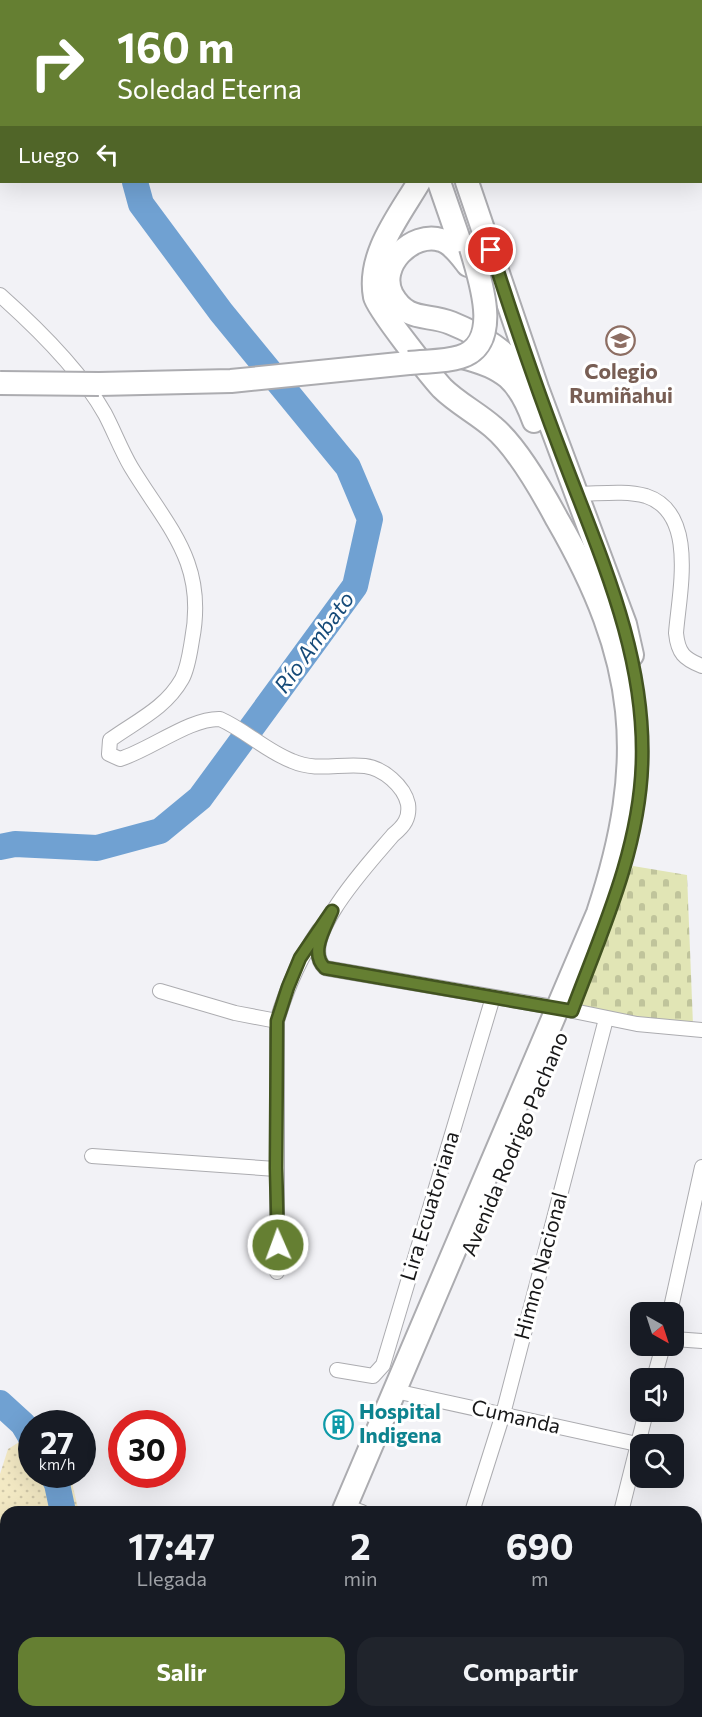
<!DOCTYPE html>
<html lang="es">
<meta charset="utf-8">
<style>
body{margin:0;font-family:Commissioner,sans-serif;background:#20242c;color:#f1f3f6;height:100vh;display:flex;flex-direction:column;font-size:22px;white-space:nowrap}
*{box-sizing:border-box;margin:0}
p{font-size:20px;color:#9ea1a6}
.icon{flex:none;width:33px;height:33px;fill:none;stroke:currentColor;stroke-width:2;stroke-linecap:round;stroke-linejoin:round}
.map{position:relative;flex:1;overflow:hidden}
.drawer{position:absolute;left:0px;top:1506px;width:702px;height:212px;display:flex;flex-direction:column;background:#171b24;border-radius:18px 18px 0 0;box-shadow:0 6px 24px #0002}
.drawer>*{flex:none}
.hud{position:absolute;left:0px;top:0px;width:702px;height:183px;box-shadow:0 6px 24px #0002;background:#657f32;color:#fff;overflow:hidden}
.needle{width:39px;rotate:141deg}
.tools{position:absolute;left:630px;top:1302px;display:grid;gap:12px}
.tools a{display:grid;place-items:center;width:54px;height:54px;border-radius:12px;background:#171b24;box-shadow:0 6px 24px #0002;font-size:30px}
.speed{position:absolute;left:18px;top:1410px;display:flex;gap:12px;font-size:30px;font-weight:700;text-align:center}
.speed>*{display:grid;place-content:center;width:78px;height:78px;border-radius:50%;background:#171b24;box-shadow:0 6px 24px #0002;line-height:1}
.speed small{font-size:15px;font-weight:400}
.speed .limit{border:9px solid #d22;background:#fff;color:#111}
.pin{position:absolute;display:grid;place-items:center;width:51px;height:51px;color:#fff;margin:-26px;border:3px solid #fff;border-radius:50%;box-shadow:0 2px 6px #0007}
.me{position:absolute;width:66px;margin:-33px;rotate:358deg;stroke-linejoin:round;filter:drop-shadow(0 0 4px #0008)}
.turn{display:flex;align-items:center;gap:21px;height:126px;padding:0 18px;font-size:27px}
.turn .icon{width:78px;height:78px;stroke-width:2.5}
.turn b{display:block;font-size:42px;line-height:51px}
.then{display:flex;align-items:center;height:57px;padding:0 18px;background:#0003;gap:12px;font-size:22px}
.eta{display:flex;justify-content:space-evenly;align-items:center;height:102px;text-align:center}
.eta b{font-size:36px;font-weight:700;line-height:42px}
.primary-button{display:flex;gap:12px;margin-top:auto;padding:12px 18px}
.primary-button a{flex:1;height:69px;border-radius:18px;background:#657f32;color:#fff;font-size:24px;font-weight:700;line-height:69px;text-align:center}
.primary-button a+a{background:#20242c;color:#f1f3f6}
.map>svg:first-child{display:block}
</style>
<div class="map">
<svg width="702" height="1717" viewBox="0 0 702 1717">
<defs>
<pattern id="green-dots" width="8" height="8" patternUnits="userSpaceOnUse" patternTransform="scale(1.5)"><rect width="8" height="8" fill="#e1e5b5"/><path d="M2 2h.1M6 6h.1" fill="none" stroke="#c0c49b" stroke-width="1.8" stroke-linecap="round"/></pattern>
<pattern id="sand-dots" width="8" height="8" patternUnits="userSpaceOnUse" patternTransform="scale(1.5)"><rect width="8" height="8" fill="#f3e9c4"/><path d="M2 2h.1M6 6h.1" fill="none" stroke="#d0c7a8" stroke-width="1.8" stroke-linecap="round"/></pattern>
<pattern id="cemetery-stones" width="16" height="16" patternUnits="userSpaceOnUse" patternTransform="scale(1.5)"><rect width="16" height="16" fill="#e1e5b5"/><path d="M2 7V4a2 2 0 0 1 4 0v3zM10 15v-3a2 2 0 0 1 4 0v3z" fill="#c0c49b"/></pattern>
</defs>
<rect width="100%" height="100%" fill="#f2f2f6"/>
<polygon fill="url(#green-dots)" points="0,1643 6,1646 6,1712 253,1712 251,1717 0,1717"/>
<polygon fill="url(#sand-dots)" points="31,1435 32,1474 70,1475 79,1512 6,1512 6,1628 0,1630 0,1474 8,1449"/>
<polygon fill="url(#cemetery-stones)" points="633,866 687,875 693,1025 574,1011"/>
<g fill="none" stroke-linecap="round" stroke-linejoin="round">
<g stroke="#70a1d2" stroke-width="26">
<polyline points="176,2 177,0"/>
<polyline points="0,847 15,844 97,848 160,831 200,798 355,586 370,519 348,467 221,312 141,204 135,182"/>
<polyline points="0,1403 23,1424 32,1439"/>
<polyline points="52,1474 57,1484 63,1512"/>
<polyline points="0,1605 6,1603"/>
</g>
<defs>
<g id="street">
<polyline points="700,109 702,109"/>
<path d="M 0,295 C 36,327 82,373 105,414 C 114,431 121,450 131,467 C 168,528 207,562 192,640 C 190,652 188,668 182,679 C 165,709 136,721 110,740 L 109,754 L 120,759 C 150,750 190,718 220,719 C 245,730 266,751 292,761 C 317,772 340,763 365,766 C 383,768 404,786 408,804 C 410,818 404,826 393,835 C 374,858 295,940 325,968 L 559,1008 L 637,1024 L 702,1030"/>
<path d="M 577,494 C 599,494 624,490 646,496 C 698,513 679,593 676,633 C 678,653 684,659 702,666"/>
<polyline points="160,991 235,1013 277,1021"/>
<polyline points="92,1156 276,1169"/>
<path d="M 277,1272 L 277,1021 C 287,987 299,959 319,930"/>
<polyline points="670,1312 702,1167"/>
<polyline points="674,1339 702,1341"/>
<polyline points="337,1370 373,1376 383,1365 493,997"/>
<polyline points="654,1378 663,1346"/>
<polyline points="395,1391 637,1444"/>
<polyline points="345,1506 362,1512"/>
<polyline points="472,1512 503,1414 606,1019"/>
<polyline points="621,1512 646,1412"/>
<polyline points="419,1717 421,1712"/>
<polyline points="575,1717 576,1712"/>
</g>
<g id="primary">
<polyline points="456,2 457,0"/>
<polyline points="439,182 465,257"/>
<polyline points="467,182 537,388 625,624 632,655"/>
<path d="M 468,265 C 461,256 452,243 441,240 C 412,231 377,266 392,295 C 408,323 427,313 451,323 C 485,337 504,350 528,378"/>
<path d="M 462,357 C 504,367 519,380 534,421"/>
<polyline points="99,384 231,381 409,363"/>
<path d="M 343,1512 L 598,913 C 649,759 638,659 557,519 C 542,491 517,447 493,427 C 477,413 457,403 442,388 C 432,377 377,308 375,297 C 367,255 399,216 419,182"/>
<polyline points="258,1717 261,1712"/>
</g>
</defs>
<use href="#street" stroke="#acacb0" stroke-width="16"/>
<use href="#primary" stroke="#acacb0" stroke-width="26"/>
<use href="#street" stroke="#fff" stroke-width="14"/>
<use href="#primary" stroke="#fff" stroke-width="22"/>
<defs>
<g id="primary-bridge">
<path d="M 409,363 C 425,361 444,362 460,357 C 504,344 479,277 471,248"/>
<polyline points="0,383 99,384"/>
</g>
</defs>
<use href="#primary-bridge" stroke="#acacb0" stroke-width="26" stroke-linecap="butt"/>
<use href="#primary-bridge" stroke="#fff" stroke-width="22"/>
</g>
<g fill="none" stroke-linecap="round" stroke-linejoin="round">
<defs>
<path id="route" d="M 278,1245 L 276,1168 L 277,1021 L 288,987 L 300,958 L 332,911 C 325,928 309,953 325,968 L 572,1011 C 602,931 639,851 642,764 C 646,654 600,556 562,455 C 536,387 513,319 491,250"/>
</defs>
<use href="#route" stroke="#425320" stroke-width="15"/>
<use href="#route" stroke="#657f32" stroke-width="10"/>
</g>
<defs>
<symbol id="university-ring" viewBox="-11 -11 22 22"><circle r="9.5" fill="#fff" stroke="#8d6e63" stroke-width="1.5"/><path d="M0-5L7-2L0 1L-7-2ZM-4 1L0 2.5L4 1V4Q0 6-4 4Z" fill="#8d6e63"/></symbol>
<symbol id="building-ring" viewBox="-11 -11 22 22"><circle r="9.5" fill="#fff" stroke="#0f9aa8" stroke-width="1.5"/><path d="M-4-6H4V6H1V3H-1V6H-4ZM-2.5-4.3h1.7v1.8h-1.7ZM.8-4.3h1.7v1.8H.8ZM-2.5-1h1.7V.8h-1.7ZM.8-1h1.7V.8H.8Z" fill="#0f9aa8"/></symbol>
</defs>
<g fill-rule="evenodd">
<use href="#university-ring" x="604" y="324" width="33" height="33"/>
<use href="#building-ring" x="322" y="1408" width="33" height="33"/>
</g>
<g text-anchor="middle" stroke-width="6" stroke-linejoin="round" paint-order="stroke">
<g font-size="21" font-weight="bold" fill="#785e54" stroke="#fff">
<text x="621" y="379">Colegio<tspan x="621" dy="24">Rumiñahui</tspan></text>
</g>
<g font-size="21" fill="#181819" stroke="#fff">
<text transform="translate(515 1144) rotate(-67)" y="7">Avenida Rodrigo Pachano</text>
<text transform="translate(430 1206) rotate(-73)" y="7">Lira Ecuatoriana</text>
<text transform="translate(541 1266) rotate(-75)" y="7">Himno Nacional</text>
<text transform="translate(516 1417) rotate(13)" y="7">Cumanda</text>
</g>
<g font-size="21" font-weight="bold" fill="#0d838f" stroke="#fff" text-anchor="start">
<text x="359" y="1419">Hospital<tspan x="359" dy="24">Indigena</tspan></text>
</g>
<g font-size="22" font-style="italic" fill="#164b79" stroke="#fff">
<text transform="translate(314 642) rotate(-54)" y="8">Río Ambato</text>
</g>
</g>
</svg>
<div class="tools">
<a><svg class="needle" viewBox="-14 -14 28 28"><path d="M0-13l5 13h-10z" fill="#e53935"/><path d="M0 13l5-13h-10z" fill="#9ea1a6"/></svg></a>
<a><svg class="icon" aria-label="sound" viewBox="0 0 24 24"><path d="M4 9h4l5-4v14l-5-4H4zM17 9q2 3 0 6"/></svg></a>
<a><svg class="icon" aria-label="search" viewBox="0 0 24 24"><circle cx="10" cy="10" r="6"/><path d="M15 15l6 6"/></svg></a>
</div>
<div class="speed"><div>27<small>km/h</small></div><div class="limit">30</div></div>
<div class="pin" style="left:491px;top:250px;background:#d93025"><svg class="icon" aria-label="arrive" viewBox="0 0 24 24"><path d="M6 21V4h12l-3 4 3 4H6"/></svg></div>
<svg class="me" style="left:278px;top:1245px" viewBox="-20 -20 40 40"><circle r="17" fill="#657f32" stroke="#fff" stroke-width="3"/><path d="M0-11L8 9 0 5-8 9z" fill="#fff"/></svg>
<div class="hud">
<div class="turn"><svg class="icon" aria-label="right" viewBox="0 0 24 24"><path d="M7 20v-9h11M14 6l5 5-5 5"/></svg><div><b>160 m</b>Soledad Eterna</div></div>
<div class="then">Luego<svg class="icon" aria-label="left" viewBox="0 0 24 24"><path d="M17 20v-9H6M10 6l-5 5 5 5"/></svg></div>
</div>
<section class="drawer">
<div class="eta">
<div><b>17:47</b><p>Llegada</p></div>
<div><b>2</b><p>min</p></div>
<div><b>690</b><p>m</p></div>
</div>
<div class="primary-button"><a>Salir</a><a>Compartir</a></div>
</section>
</div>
